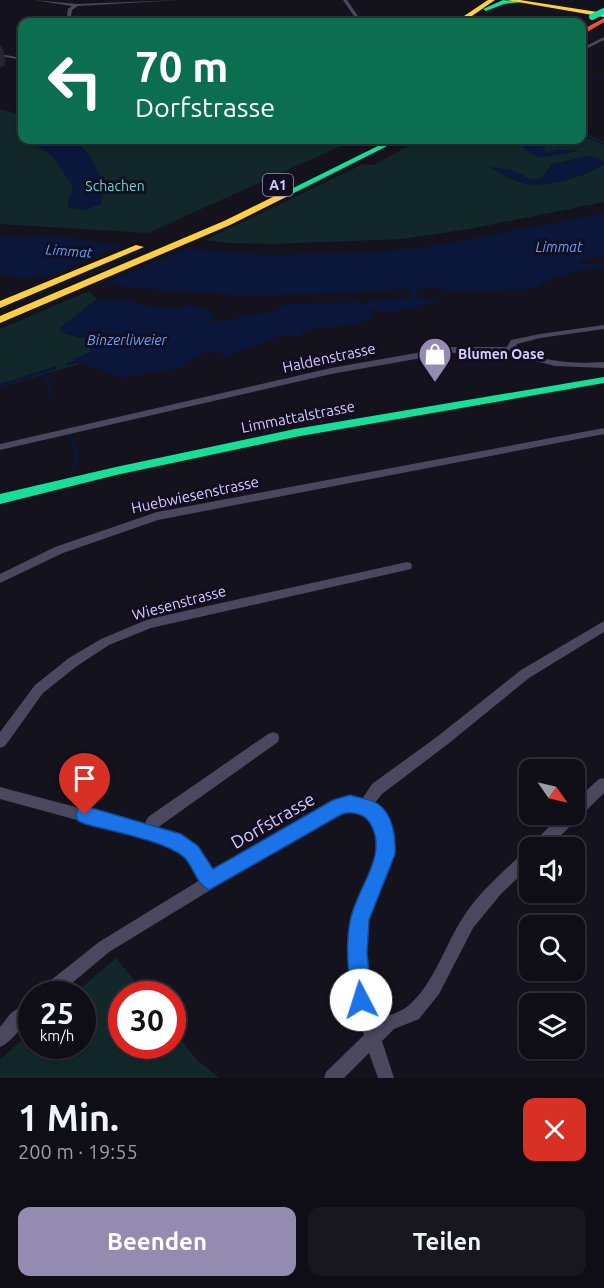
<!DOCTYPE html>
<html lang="de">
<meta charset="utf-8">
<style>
body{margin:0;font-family:Ubuntu,sans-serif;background:#18171f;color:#f1f3f6;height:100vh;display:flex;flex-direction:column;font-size:22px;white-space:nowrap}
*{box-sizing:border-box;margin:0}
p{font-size:20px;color:#9b9ca1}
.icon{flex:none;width:33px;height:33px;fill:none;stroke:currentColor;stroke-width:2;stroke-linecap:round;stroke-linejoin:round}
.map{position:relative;height:1078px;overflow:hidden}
.side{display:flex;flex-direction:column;background:#0f0e16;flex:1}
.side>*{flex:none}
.banner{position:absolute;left:18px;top:18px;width:568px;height:126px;border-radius:12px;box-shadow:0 2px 4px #0004,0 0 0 2px #2f2e35;background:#0b6e4f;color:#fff;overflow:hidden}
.needle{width:39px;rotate:124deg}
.tools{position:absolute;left:519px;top:759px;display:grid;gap:12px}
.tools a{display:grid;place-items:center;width:66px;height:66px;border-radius:12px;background:#0f0e16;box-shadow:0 2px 4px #0004,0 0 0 2px #2f2e35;font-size:30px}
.speed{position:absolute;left:18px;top:981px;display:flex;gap:12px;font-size:30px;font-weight:700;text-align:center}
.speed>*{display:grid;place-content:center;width:78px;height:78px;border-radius:50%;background:#0f0e16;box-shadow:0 2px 4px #0004,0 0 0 2px #2f2e35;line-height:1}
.speed small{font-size:15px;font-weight:400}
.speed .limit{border:9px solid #d22;background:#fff;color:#111}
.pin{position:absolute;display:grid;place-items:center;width:51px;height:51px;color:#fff;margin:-62px -26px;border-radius:50% 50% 50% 0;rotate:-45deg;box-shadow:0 0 6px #0007}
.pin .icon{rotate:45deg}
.me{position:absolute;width:66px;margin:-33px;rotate:355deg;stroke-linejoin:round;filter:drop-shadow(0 0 4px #0008)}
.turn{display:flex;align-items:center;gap:21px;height:126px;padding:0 18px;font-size:27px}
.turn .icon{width:78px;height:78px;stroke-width:2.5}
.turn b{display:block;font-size:42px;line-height:51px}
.round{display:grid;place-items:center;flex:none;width:63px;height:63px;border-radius:12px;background:#18171f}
.head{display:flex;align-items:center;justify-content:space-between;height:102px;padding:0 18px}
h1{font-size:36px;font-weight:600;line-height:45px}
.action{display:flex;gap:12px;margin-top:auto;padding:12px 18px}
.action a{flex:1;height:69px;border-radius:12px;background:#938cb0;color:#fff;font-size:24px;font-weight:600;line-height:69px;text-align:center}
.action a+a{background:#18171f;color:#f1f3f6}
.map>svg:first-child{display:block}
</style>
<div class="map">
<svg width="604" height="1078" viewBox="0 0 604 1078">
<rect width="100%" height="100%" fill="#14121d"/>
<g fill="#112729">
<polygon points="0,109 22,115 22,140 354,140 148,233 0,224"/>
<path d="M 582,132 L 604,142 L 604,162 C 590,150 569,163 553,164 L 540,179 L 532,180 L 518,173 L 500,172 C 529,194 575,182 604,164 L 604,202 L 469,229 L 402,239 L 272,244 L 227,243 L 205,240 L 361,165 L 374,165 L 419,140 L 582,140 Z"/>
<polygon points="89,291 97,299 60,328 66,334 88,339 91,352 73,360 79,364 0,387 0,329"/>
<polygon points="116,958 145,994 122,994 122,1046 172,1046 173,1029 196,1059 219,1078 0,1078 0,1060 31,1031 32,1046 82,1046 82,994 74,994"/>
</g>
<g fill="#0a173b">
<path d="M 28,140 C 40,139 54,138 66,140 C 92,143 104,181 102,204 L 85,210 L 67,207 L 73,186 L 52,156 Z"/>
<polygon points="548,142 550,144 542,148 546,152 559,149 577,151 540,158 524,149 524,146"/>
<path d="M 587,156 L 600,159 L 604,164 C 586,175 548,188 527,184 C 513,182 502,173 489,167 L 512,170 L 532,180 L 540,179 L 553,164 Z"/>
<path d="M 604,213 L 604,255 L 579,261 L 580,264 L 604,263 L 604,269 L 583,270 L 551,278 L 537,288 L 468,292 L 436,288 L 420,289 L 416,292 L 417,297 L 435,300 L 436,302 L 388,313 L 369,308 L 374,315 C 360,331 320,323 301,333 L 301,336 L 282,335 L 229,355 L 207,351 L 178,368 L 122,378 L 73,360 L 91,352 L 88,339 L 60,332 L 60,329 L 97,299 L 126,299 L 141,305 L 177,310 L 187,305 L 194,306 L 212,312 L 213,322 L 233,320 L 239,316 L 273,312 L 287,304 L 359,302 L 364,305 L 370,301 L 412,297 L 411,292 L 408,289 C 354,293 300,295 244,295 C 176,293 107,284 39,277 L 22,279 L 0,274 L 0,236 L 37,238 L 51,235 L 96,242 L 268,255 L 353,253 L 430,247 Z"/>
</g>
<polygon fill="#14121d" points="131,242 190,246 99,286 35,281"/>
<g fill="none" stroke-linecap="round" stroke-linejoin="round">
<polyline stroke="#0a173b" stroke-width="1.5" points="588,80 604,77"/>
<polyline stroke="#0a173b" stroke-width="2" points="582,135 604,144"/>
<g stroke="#0a173b" stroke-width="3">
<polyline points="68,364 76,362"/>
<polyline points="45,375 51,389 49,395"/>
<polyline points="0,385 55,368"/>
<polyline points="71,436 78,456 73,471"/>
</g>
<g fill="#4a475e" fill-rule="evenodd">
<polygon points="34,0 77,4 180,0 78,6 72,10 70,22 66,22 68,9 72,6"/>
<polygon points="343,0 347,0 362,22 358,22"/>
<polygon points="604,37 604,40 582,51 582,48"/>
<polygon points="0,54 22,58 22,60 0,56"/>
<path d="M 604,325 L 604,329 L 540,338 L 517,344 L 515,348 C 542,362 574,364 604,362 L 604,368 L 555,366 L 527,359 L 509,352 L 450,353 L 331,374 L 0,450 L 0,444 L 331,368 L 450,347 L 507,347 L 511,340 L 540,334 Z"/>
<polygon points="604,428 604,434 158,520 63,553 0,583 0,574 55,547 157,512"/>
<polygon points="407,562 411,563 412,566 411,569 151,628 109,645 77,666 43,693 5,746 0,748 0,732 35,685 69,658 101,639 149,619"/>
<path d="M 604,621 L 604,632 L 529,678 L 448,744 L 382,794 L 374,804 C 389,816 393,836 392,854 C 384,875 374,895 368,916 C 359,951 366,989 376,1023 C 386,1014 399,1014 408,1006 C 434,984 444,947 462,919 C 478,893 503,872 525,851 L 530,849 L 530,866 L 501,894 L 473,928 L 439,994 L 419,1019 L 394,1029 L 382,1041 L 394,1078 L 378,1078 L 369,1053 L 344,1078 L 324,1078 L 326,1072 L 364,1035 C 353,998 344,959 352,920 C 358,897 369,876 378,854 C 379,834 373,808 349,810 C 341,810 334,815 327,819 L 109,952 L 59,994 L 39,994 L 41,988 L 99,942 L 200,880 L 187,857 L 172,846 L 0,799 L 0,787 L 144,825 L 148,817 L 268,734 L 273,732 L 278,734 L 279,738 L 278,742 L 157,828 L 180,835 L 197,847 L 212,873 L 327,804 L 345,797 L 362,799 L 372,784 L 438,736 L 521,670 Z"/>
<polygon points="604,778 604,793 548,848 531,848 533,843 562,814 574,814 574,802 599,779"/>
<path d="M 32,999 L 32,1018 C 21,1026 12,1042 0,1047 L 0,1027 L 11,1013 Z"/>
</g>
<g fill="#16e098" fill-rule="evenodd">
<polygon points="503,0 523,2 504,4 486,11 483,9"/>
<polygon points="390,140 399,140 288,196 281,194"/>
<polygon points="604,377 604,383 295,437 116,475 0,504 0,494 116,467 295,429"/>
</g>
<g fill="#ffcf43" fill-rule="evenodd">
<polygon points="488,0 495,0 469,18 470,22 464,22 464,16"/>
<polygon points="507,0 520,0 604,13 604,17"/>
<polygon points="285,191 289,194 288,196 230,225 0,323 0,316 224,221"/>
<polygon points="136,245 144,247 0,308 0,301"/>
</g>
<polygon fill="#f24e42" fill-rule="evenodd" points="604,18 604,22 582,35 582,30"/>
<polyline stroke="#16e098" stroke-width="6" points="592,17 604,11"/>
</g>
<polygon fill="#272331" points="2,46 6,61 4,62 5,65 0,68 0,47"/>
<path fill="#1a73e8" stroke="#114b97" stroke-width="1.5" d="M 350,795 C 359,798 371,799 378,804 C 393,814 396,838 395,854 L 369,920 L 367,953 L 372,1000 L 369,1007 L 361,1010 L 354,1007 L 351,1000 C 349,974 345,948 350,922 C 355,889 390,856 370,823 C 365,814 352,811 342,814 L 209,890 C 196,884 194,867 184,857 C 165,841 111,831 85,824 L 78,821 L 76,815 L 78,809 L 85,806 L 181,834 L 198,846 L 213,869 L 333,800 Z"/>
<defs>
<symbol id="shop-pin" viewBox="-11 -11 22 30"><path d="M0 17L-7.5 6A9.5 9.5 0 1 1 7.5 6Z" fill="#938cb0" stroke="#120d21"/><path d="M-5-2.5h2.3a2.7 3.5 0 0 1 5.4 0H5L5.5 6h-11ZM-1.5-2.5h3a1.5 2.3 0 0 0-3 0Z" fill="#fff"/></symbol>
</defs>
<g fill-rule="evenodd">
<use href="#shop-pin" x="416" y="335" width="38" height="52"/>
</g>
<g text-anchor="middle" stroke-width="6" stroke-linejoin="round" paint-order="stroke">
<rect fill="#120d21" stroke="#9c93bc" stroke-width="1.5" x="263" y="174" width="30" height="22" rx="4.5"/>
<g font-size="14" font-weight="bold" fill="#d7cdff">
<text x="278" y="190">A1</text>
</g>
<g font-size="14" fill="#59dfc8" stroke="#120d21">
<text x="115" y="191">Schachen</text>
</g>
<g font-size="14" font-style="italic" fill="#5ba7ff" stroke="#120d21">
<text x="559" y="252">Limmat</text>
<text transform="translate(69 251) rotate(4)" y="5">Limmat</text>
<text x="127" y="345">Binzerliweier</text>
</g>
<g font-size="14" font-weight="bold" fill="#d7cdff" stroke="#120d21" text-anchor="start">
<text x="458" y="359">Blumen Oase</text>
</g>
<g font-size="15" fill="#d7cdff" stroke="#120d21">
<text transform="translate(329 358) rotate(-12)" y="5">Haldenstrasse</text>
<text transform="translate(298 417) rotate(-11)" y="5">Limmattalstrasse</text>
<text transform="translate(195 495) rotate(-12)" y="5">Huebwiesenstrasse</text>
<text transform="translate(179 603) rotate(-15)" y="5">Wiesenstrasse</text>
</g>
<g font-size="18" fill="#d7cdff" stroke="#120d21">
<text transform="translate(273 821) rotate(-30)" y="6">Dorfstrasse</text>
</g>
</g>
</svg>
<div class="tools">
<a><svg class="needle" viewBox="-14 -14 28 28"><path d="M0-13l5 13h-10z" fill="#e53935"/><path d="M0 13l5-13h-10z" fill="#9b9ca1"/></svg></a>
<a><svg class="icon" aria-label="sound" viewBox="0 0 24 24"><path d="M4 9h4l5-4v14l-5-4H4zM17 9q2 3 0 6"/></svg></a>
<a><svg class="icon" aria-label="search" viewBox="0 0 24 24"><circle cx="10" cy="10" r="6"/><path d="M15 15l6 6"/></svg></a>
<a><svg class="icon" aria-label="layers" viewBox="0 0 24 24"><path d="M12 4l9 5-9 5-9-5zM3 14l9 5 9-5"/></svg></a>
</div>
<div class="speed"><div>25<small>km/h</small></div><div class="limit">30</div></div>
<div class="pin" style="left:85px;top:815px;background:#d93025"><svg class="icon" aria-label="arrive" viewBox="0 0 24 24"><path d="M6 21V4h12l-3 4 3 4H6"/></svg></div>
<svg class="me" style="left:361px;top:1000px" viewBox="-20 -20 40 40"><circle r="19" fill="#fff"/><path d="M0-13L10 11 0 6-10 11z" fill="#1a73e8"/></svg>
<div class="banner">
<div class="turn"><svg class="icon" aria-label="left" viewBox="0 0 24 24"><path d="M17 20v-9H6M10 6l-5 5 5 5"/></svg><div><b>70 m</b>Dorfstrasse</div></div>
</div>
</div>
<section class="side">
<div class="head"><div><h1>1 Min.</h1><p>200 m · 19:55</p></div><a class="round" style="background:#d93025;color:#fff"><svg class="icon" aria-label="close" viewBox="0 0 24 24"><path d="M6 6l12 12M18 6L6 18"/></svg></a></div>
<div class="action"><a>Beenden</a><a>Teilen</a></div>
</section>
